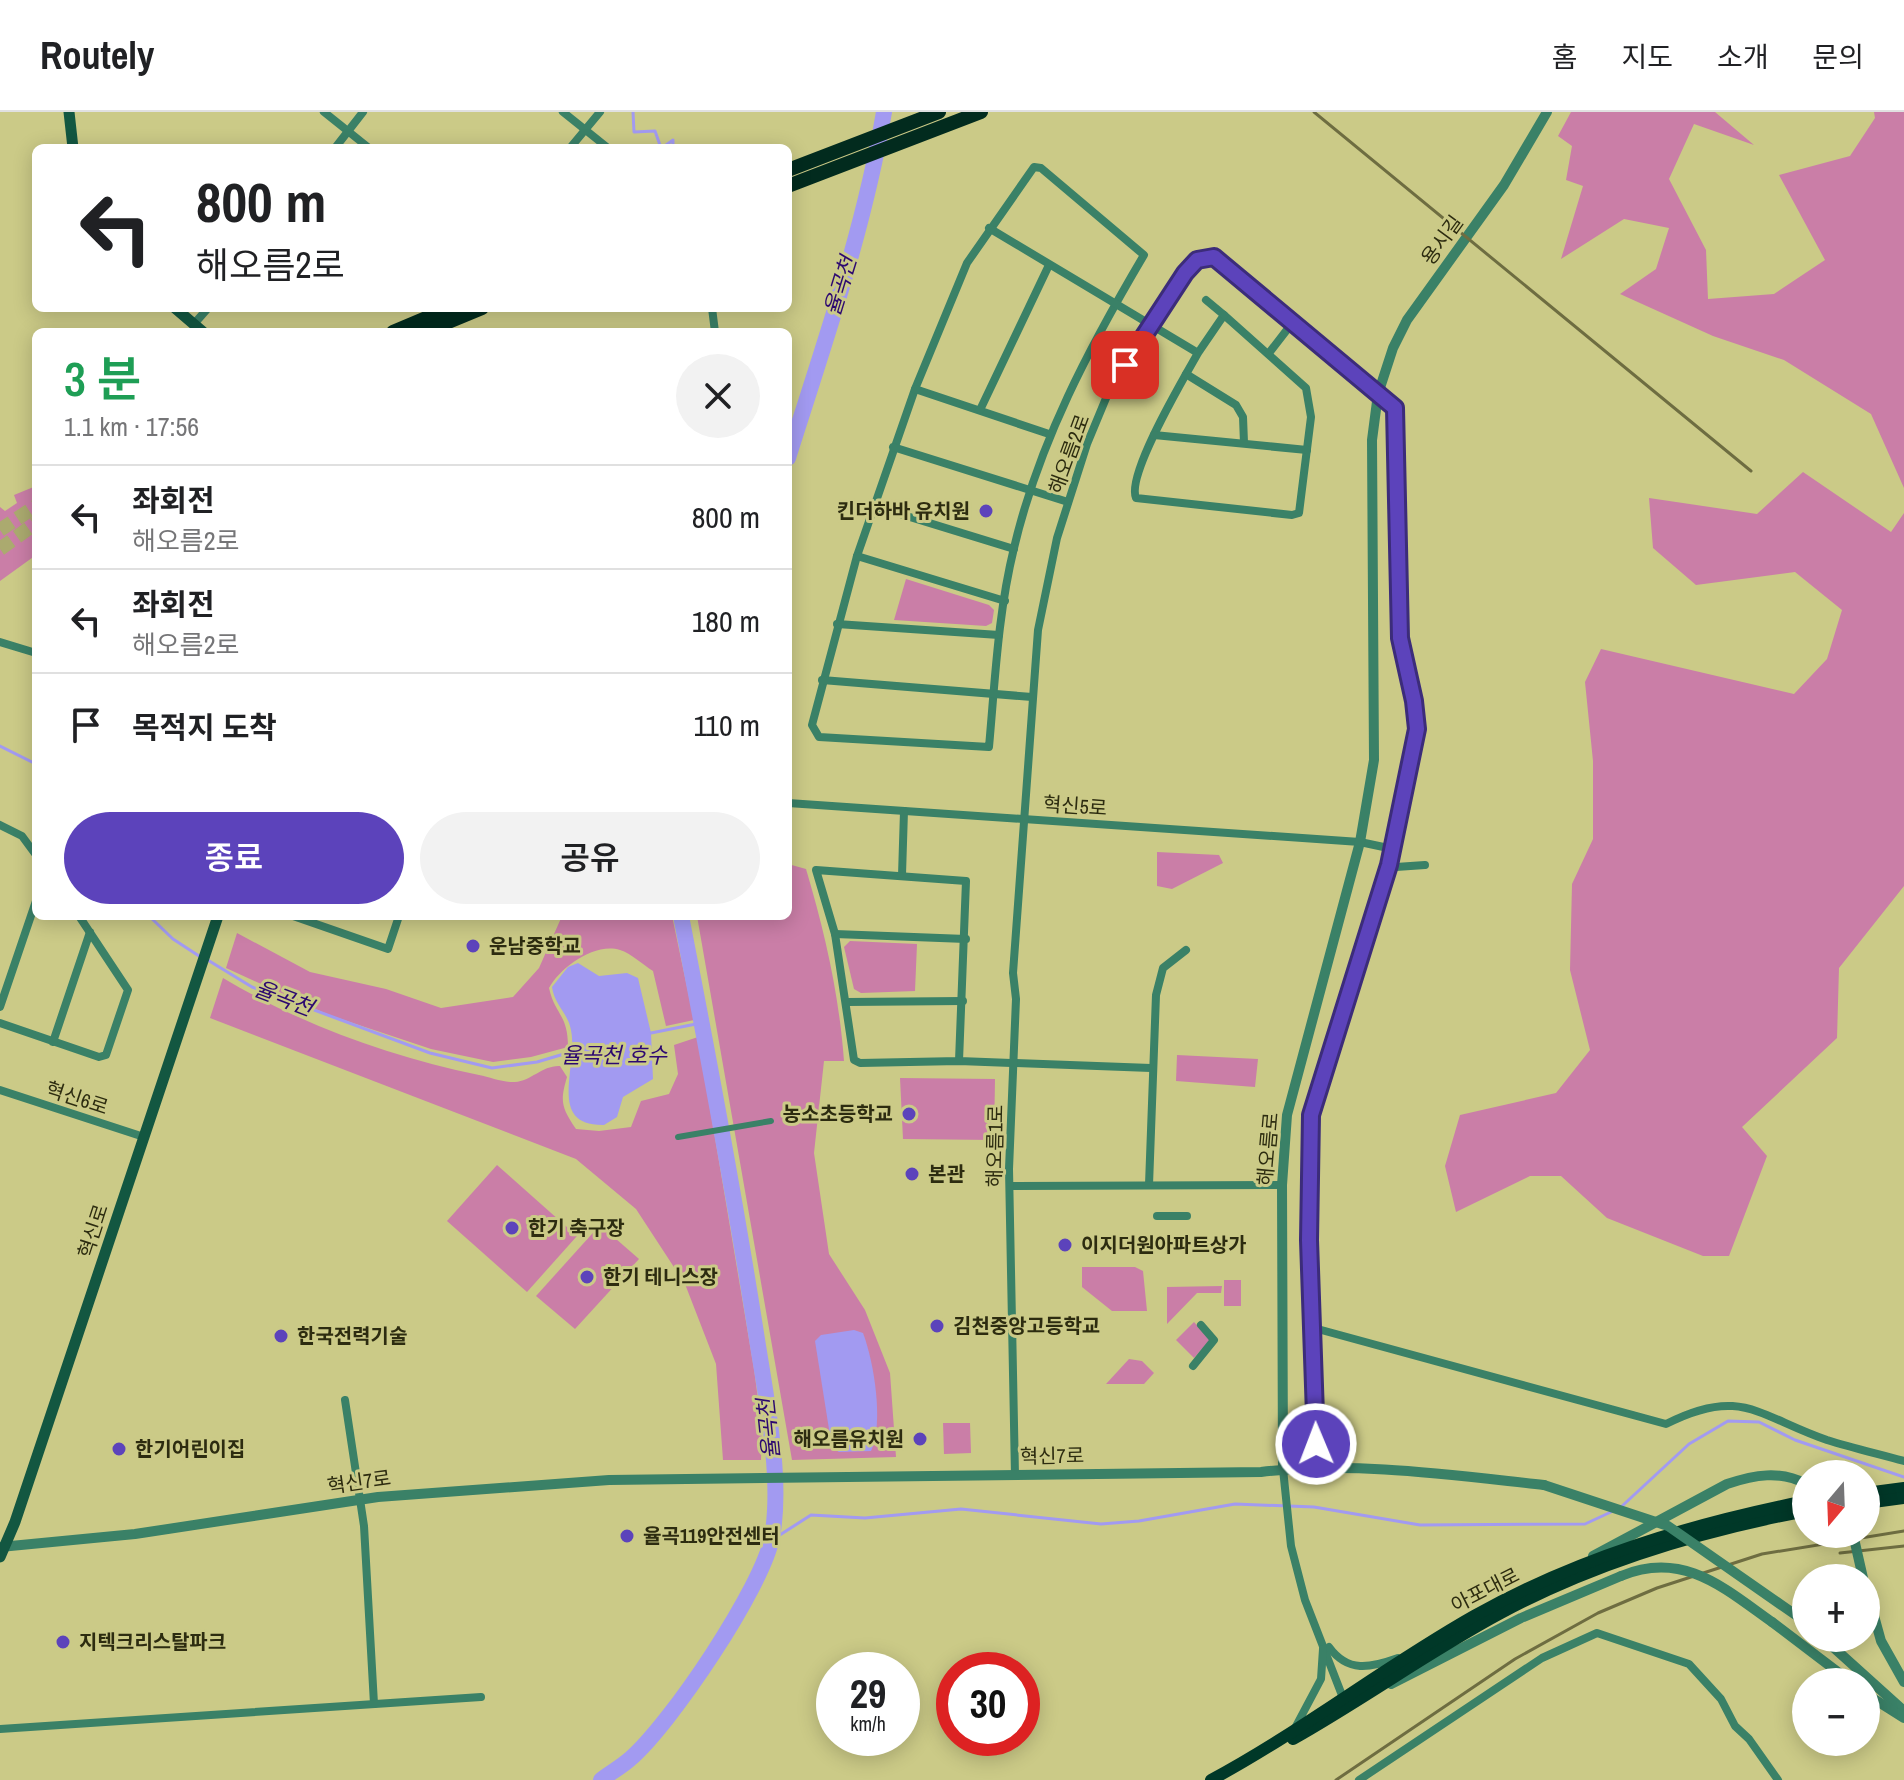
<!DOCTYPE html>
<html lang="ko">
<meta charset="utf-8">
<style>
body{margin:0;font-family:"Archivo Narrow","Noto Sans KR",sans-serif;background:#f2f2f2;color:#202124;height:100vh;display:flex;flex-direction:column;font-size:30px;white-space:nowrap}
*{box-sizing:border-box;margin:0}
p{font-size:26px;color:#757577}
.icon{flex:none;width:44px;height:44px;fill:none;stroke:currentColor;stroke-width:2;stroke-linecap:round;stroke-linejoin:round}
.map{position:relative;flex:1;overflow:hidden}
.side{position:absolute;left:32px;top:216px;width:760px;height:592px;display:flex;flex-direction:column;background:#fff;border-radius:12px;box-shadow:0 4px 20px #0003}
.side>*{flex:none}
.guide{position:absolute;left:32px;top:32px;width:760px;height:168px;border-radius:12px;box-shadow:0 4px 20px #0003;background:#fff;color:#202124;overflow:hidden}
.needle{width:52px;rotate:199deg}
.tools{position:absolute;left:1792px;top:1348px;display:grid;gap:16px}
.tools a{display:grid;place-items:center;width:88px;height:88px;border-radius:50%;background:#fff;box-shadow:0 4px 20px #0003;font-size:40px}
.speed{position:absolute;left:816px;top:1540px;display:flex;gap:16px;font-size:40px;font-weight:700;text-align:center}
.speed>*{display:grid;place-content:center;width:104px;height:104px;border-radius:50%;background:#fff;box-shadow:0 4px 20px #0003;line-height:1}
.speed small{font-size:20px;font-weight:400}
.speed .limit{border:12px solid #d22;background:#fff;color:#111}
.pin{position:absolute;display:grid;place-items:center;width:68px;height:68px;color:#fff;margin:-34px;border-radius:16px;box-shadow:0 4px 12px #0006}
.me{position:absolute;width:88px;margin:-44px;rotate:359deg;stroke-linejoin:round;filter:drop-shadow(0 0 6px #0008)}
.turn{display:flex;align-items:center;gap:28px;height:168px;padding:0 32px;font-size:36px}
.turn .icon{width:104px;height:104px;stroke-width:2.5}
.turn b{display:block;font-size:56px;line-height:68px}
.round{display:grid;place-items:center;flex:none;width:84px;height:84px;border-radius:42px;background:#f2f2f2}
.head{display:flex;align-items:center;justify-content:space-between;height:136px;padding:0 32px}
h1{font-size:48px;font-weight:600;line-height:60px;color:#1e9e55}
.cta{display:flex;gap:16px;margin-top:auto;padding:16px 32px}
.cta a{flex:1;height:92px;border-radius:48px;background:#5c43bb;color:#fff;font-size:32px;font-weight:600;line-height:92px;text-align:center}
.cta a+a{background:#f2f2f2;color:#202124}
ul{padding:0;list-style:none}
li{display:flex;align-items:center;gap:24px;height:104px;padding:0 32px;border-top:2px solid #e0e0e0}
li div{flex:1}
li b{display:block;font-size:30px}
li em{font-style:normal}
header{display:flex;align-items:center;gap:48px;box-sizing:border-box;height:112px;padding:0 40px;background:#fff;border-bottom:2px solid #e0e0e0}
header strong{font-size:38px}
nav{display:flex;gap:44px;margin-inline-start:auto;font-size:28px}
.map>svg:first-child{display:block}
</style>
<header>
<strong>Routely</strong>
<nav><a>홈</a><a>지도</a><a>소개</a><a>문의</a></nav>
</header>
<div class="map">
<svg width="1904" height="1668" viewBox="0 0 1904 1668">
<rect width="100%" height="100%" fill="#cbca87"/>
<g fill="#ca7ea7">
<polygon points="1571,0 1715,0 1754,33 1694,12 1669,67 1706,138 1708,187 1774,182 1825,148 1779,63 1850,44 1875,6 1874,0 1904,0 1904,376 1871,302 1784,248 1713,224 1620,182 1656,157 1669,116 1624,107 1561,147 1583,74 1566,68 1572,34 1558,24"/>
<polygon points="1803,360 1891,420 1904,401 1904,774 1839,856 1837,926 1742,1015 1767,1044 1729,1144 1703,1144 1607,1106 1561,1064 1530,1064 1456,1100 1445,1054 1460,1003 1556,981 1590,938 1570,858 1572,772 1593,727 1593,649 1585,570 1601,537 1794,582 1827,547 1842,498 1795,460 1696,473 1653,436 1649,386 1757,402"/>
<polygon points="36,374 36,443 0,469 0,395 5,399 17,391 14,383"/>
<polygon points="906,467 989,493 994,498 992,511 986,514 894,508"/>
<polygon points="1157,740 1219,743 1223,751 1172,777 1157,774"/>
<path d="M 788,752 L 806,757 C 825,821 839,882 844,949 L 824,949 L 814,1041 L 829,1142 L 865,1198 L 890,1261 L 896,1345 L 792,1348 L 697,804 L 788,804 Z"/>
<path d="M 562,804 L 672,804 L 694,908 L 666,914 L 653,859 C 643,853 631,841 620,838 C 594,830 560,856 549,876 C 555,903 568,902 568,935 L 531,945 L 493,950 L 431,937 L 329,903 L 226,856 L 237,821 L 310,860 L 386,877 L 441,896 L 513,885 L 539,856 Z"/>
<polygon points="850,829 917,832 915,879 861,881 854,877 844,835"/>
<path d="M 223,866 C 300,912 391,945 479,963 C 490,965 504,971 515,970 C 531,969 543,953 560,954 L 567,965 C 560,989 561,995 576,1017 L 599,1019 L 631,1015 L 641,989 L 669,982 L 678,962 L 674,933 L 698,925 L 754,1257 L 762,1318 L 761,1348 L 723,1348 L 716,1252 L 685,1172 L 636,1097 L 576,1047 L 210,906 Z"/>
<polygon points="1177,943 1258,947 1255,975 1176,969"/>
<polygon points="900,966 995,967 994,1028 903,1027"/>
<polygon points="497,1053 577,1124 527,1180 447,1109"/>
<polygon points="600,1113 639,1147 575,1217 536,1184"/>
<polygon points="1082,1155 1135,1155 1143,1159 1147,1199 1112,1199 1082,1175"/>
<rect x="1224" y="1168" width="17" height="26"/>
<polygon points="1222,1174 1221,1181 1197,1181 1167,1212 1167,1175"/>
<polygon points="1194,1210 1210,1228 1194,1246 1176,1228"/>
<polygon points="1129,1247 1142,1249 1154,1261 1144,1272 1106,1272"/>
<polygon points="943,1311 970,1311 971,1341 944,1342"/>
</g>
<g fill="#a29af1">
<path d="M 578,851 L 599,864 L 627,861 L 638,866 L 651,921 L 653,967 L 623,985 L 617,1005 L 604,1013 C 544,1014 581,951 570,914 C 566,900 554,891 552,875 L 568,855 Z"/>
<path d="M 854,1218 L 863,1221 C 874,1250 884,1311 871,1339 L 839,1340 L 832,1336 L 815,1229 L 821,1223 Z"/>
</g>
<g fill="none" stroke-linecap="round" stroke-linejoin="round">
<g stroke="#a29af1" stroke-width="3">
<polyline points="633,0 634,20 655,19 661,36"/>
<polyline points="662,36 673,28 673,36"/>
<polyline points="0,634 36,652"/>
<polyline points="149,804 173,827 199,844"/>
<polyline points="206,847 252,875 430,941 492,956 537,950 574,939"/>
<polyline points="651,921 701,911"/>
<polyline points="1621,1395 1689,1332 1728,1309 1759,1310 1795,1328 1904,1365"/>
<polyline points="772,1428 811,1403 865,1406 961,1397 1101,1412 1139,1409 1235,1392 1314,1395 1420,1413 1585,1412 1611,1400"/>
</g>
<g stroke="#a29af1" stroke-width="16">
<path d="M 788,346 C 824,232 864,118 884,0"/>
<path d="M 601,1668 C 610,1661 621,1655 630,1647 C 670,1613 763,1475 772,1425 C 783,1366 765,1280 756,1221 C 734,1081 708,942 681,804"/>
</g>
<g stroke="#abaa6f" stroke-width="14" stroke-dasharray="14 7" stroke-linecap="butt">
<polyline points="0,418 36,394"/>
<polyline points="0,437 36,411"/>
</g>
<polyline stroke="#3a8167" stroke-width="6" points="678,1025 771,1009"/>
<g stroke="#3a8167" stroke-width="8">
<polyline points="324,0 369,36"/>
<polyline points="563,0 608,36"/>
<polyline points="335,36 363,0"/>
<polyline points="570,36 600,0"/>
<path d="M 1034,55 L 1041,56 L 1144,143 C 1089,236 1039,330 1014,436 C 998,501 995,569 989,635 L 819,625 L 812,613 L 857,444 L 915,277 L 967,151 Z"/>
<path d="M 989,116 L 1198,241 C 1184,266 1126,363 1136,386 L 1292,403 L 1299,401 L 1311,305 L 1306,276 L 1224,203 L 1198,241"/>
<polyline points="1206,188 1224,203"/>
<polyline points="712,196 715,220"/>
<polyline points="194,212 208,196"/>
<polyline points="1269,241 1293,210"/>
<polyline points="1186,262 1236,293 1243,305 1244,331"/>
<polyline points="915,277 1049,322"/>
<polyline points="980,298 1049,153"/>
<polyline points="1154,323 1307,338"/>
<polyline points="893,335 1068,390"/>
<polyline points="874,394 1014,437"/>
<polyline points="857,444 1005,489"/>
<polyline points="837,512 999,523"/>
<polyline points="0,530 36,541"/>
<polyline points="822,568 1032,585"/>
<polyline points="788,691 1360,730 1393,737"/>
<polyline points="0,713 22,724 36,743"/>
<polyline points="1396,755 1425,753"/>
<polyline points="902,763 904,699"/>
<polyline points="293,804 388,837 399,804"/>
<polyline points="835,822 966,827"/>
<polyline points="847,890 963,889"/>
<polyline points="0,895 36,789"/>
<polyline points="0,911 99,945 106,943 128,878 79,804"/>
<polyline points="53,930 90,820"/>
<polyline points="959,949 966,769 816,758 835,822 854,948 860,951 959,949 1151,956"/>
<polyline points="0,978 144,1025"/>
<polyline points="1149,1073 1156,883 1163,856 1186,838"/>
<polyline points="1010,1074 1282,1073"/>
<polyline points="1157,1104 1187,1104"/>
<path d="M 1314,1216 L 1666,1312 C 1741,1274 1758,1304 1827,1328 C 1852,1336 1879,1342 1904,1349"/>
<polyline points="1193,1254 1214,1228 1201,1213"/>
<polyline points="345,1288 364,1414 374,1592"/>
<polyline points="1283,1357 1291,1434 1305,1488 1345,1591"/>
<polyline points="1015,1363 1009,1057 1016,887 1013,861 1038,518 1057,426 1087,332 1109,279 1157,201 1185,161 1204,144 1225,151 1395,296 1400,526 1414,589 1417,617 1389,753 1311,1003 1309,1128 1316,1332"/>
<path d="M 1329,1535 C 1348,1561 1370,1556 1398,1546"/>
<polyline points="1295,1616 1321,1567 1323,1537"/>
<polyline points="0,1617 481,1585"/>
<polyline points="1359,1668 1542,1546 1597,1521 1689,1552 1721,1587 1735,1614 1749,1627 1778,1668"/>
</g>
<g stroke="#3a8167" stroke-width="10">
<polyline points="1283,1357 1282,1073 1287,1003 1360,730 1374,648 1372,328 1378,282 1393,236 1407,208 1504,73 1547,0"/>
<path d="M 0,1435 L 135,1422 L 378,1385 L 609,1368 L 1261,1360 C 1355,1349 1451,1363 1544,1373"/>
<path d="M 1593,1444 L 1727,1372 C 1754,1363 1780,1358 1806,1372"/>
<polyline points="1866,1475 1881,1529 1904,1570"/>
<polyline points="1772,1510 1851,1570"/>
<polyline points="1823,1526 1904,1599"/>
<polyline points="1391,1572 1521,1506 1621,1464"/>
<polyline points="1866,1582 1904,1606"/>
</g>
<g stroke="#135741" stroke-width="11">
<polyline points="69,0 73,36"/>
<polyline points="175,196 203,220"/>
<polyline points="0,1445 15,1410 218,804"/>
</g>
<g stroke="#003828" stroke-width="12">
<polyline points="1866,1381 1904,1376"/>
<polyline points="1866,1391 1904,1386"/>
<path d="M 1293,1627 C 1364,1587 1430,1539 1501,1501 C 1596,1450 1701,1419 1806,1399"/>
<path d="M 1211,1668 C 1302,1619 1384,1555 1474,1504 C 1577,1446 1691,1412 1806,1389"/>
</g>
<g stroke="#022b1e" stroke-width="14">
<polyline points="788,58 939,0"/>
<polyline points="788,74 981,0"/>
<polyline points="393,220 450,196"/>
<polyline points="424,220 482,196"/>
</g>
<g stroke="#6e6d41" stroke-width="3">
<polyline points="1314,0 1751,359"/>
<polyline points="1840,1441 1904,1434"/>
<polyline points="1336,1668 1515,1547 1598,1501 1657,1476 1762,1442 1904,1419"/>
</g>
<g stroke="#3a8167" stroke-width="10">
<polyline points="1544,1373 1668,1414 1800,1506"/>
<polyline points="1853,1422 1863,1466"/>
<path d="M 1621,1464 C 1683,1438 1724,1476 1772,1510"/>
</g>
</g>
<g fill="none" stroke-linecap="round" stroke-linejoin="round">
<defs>
<polyline id="route" points="1125,253 1185,161 1197,148 1214,145 1395,296 1400,526 1414,589 1417,617 1389,753 1311,1003 1309,1128 1316,1332"/>
</defs>
<use href="#route" stroke="#3c2c7a" stroke-width="20"/>
<use href="#route" stroke="#5c43bb" stroke-width="14"/>
</g>
<g fill="#5c43bb" stroke="#cbca87" stroke-width="3">
<circle cx="986" cy="399" r="8"/>
<circle cx="473" cy="834" r="8"/>
<circle cx="909" cy="1002" r="8"/>
<circle cx="912" cy="1062" r="8"/>
<circle cx="512" cy="1116" r="8"/>
<circle cx="1065" cy="1133" r="8"/>
<circle cx="587" cy="1165" r="8"/>
<circle cx="937" cy="1214" r="8"/>
<circle cx="281" cy="1224" r="8"/>
<circle cx="920" cy="1327" r="8"/>
<circle cx="119" cy="1337" r="8"/>
<circle cx="627" cy="1424" r="8"/>
<circle cx="63" cy="1530" r="8"/>
</g>
<g text-anchor="middle" stroke-width="6" stroke-linejoin="round" paint-order="stroke">
<g font-size="20" fill="#2d2c10" stroke="#cbca87">
<text transform="translate(1442 128) rotate(-54)" y="7">용시길</text>
<text transform="translate(1069 342) rotate(-70)" y="7">해오름2로</text>
<text transform="translate(1075 694) rotate(4)" y="7">혁신5로</text>
<text transform="translate(77 986) rotate(18)" y="7">혁신6로</text>
<text transform="translate(995 1034) rotate(-89)" y="7">해오름1로</text>
<text transform="translate(1268 1037) rotate(-85)" y="7">해오름로</text>
<text transform="translate(93 1119) rotate(-72)" y="7">혁신로</text>
<text transform="translate(1052 1344) rotate(-1)" y="7">혁신7로</text>
<text transform="translate(359 1370) rotate(-8)" y="7">혁신7로</text>
<text transform="translate(1485 1478) rotate(-27)" y="7">아포대로</text>
</g>
<g font-size="20" font-weight="bold" fill="#2d2c10" stroke="#cbca87" text-anchor="start">
<text x="970" y="406" text-anchor="end">킨더하바 유치원</text>
<text x="489" y="841">운남중학교</text>
<text x="893" y="1009" text-anchor="end">농소초등학교</text>
<text x="928" y="1069">본관</text>
<text x="528" y="1123">한기 축구장</text>
<text x="1081" y="1140">이지더원아파트상가</text>
<text x="603" y="1172">한기 테니스장</text>
<text x="953" y="1221">김천중앙고등학교</text>
<text x="297" y="1231">한국전력기술</text>
<text x="904" y="1334" text-anchor="end">해오름유치원</text>
<text x="135" y="1344">한기어린이집</text>
<text x="643" y="1431">율곡119안전센터</text>
<text x="79" y="1537">지텍크리스탈파크</text>
</g>
<g font-size="22" font-style="italic" fill="#2c0870" stroke="#cbca87">
<text transform="translate(840 174) rotate(-73)" y="8">율곡천</text>
<text transform="translate(284 886) rotate(21)" y="8">율곡천</text>
<text x="614" y="951">율곡천 호수</text>
<text transform="translate(768 1317) rotate(-96)" y="8">율곡천</text>
</g>
</g>
</svg>
<div class="tools">
<a><svg class="needle" viewBox="-14 -14 28 28"><path d="M0-13l5 13h-10z" fill="#e53935"/><path d="M0 13l5-13h-10z" fill="#757577"/></svg></a>
<a>+</a>
<a>−</a>
</div>
<div class="speed"><div>29<small>km/h</small></div><div class="limit">30</div></div>
<div class="pin" style="left:1125px;top:253px;background:#d93025"><svg class="icon" aria-label="arrive" viewBox="0 0 24 24"><path d="M6 21V4h12l-3 4 3 4H6"/></svg></div>
<svg class="me" style="left:1316px;top:1332px" viewBox="-20 -20 40 40"><circle r="17" fill="#5c43bb" stroke="#fff" stroke-width="3"/><path d="M0-11L8 9 0 5-8 9z" fill="#fff"/></svg>
<div class="guide">
<div class="turn"><svg class="icon" aria-label="left" viewBox="0 0 24 24"><path d="M17 20v-9H6M10 6l-5 5 5 5"/></svg><div><b>800 m</b>해오름2로</div></div>
</div>
<section class="side">
<div class="head"><div><h1>3 분</h1><p>1.1 km · 17:56</p></div><a class="round"><svg class="icon" aria-label="close" viewBox="0 0 24 24"><path d="M6 6l12 12M18 6L6 18"/></svg></a></div>
<ul>
<li><svg class="icon" aria-label="left" viewBox="0 0 24 24"><path d="M17 20v-9H6M10 6l-5 5 5 5"/></svg><div><b>좌회전</b><p>해오름2로</p></div><em>800 m</em></li>
<li><svg class="icon" aria-label="left" viewBox="0 0 24 24"><path d="M17 20v-9H6M10 6l-5 5 5 5"/></svg><div><b>좌회전</b><p>해오름2로</p></div><em>180 m</em></li>
<li><svg class="icon" aria-label="arrive" viewBox="0 0 24 24"><path d="M6 21V4h12l-3 4 3 4H6"/></svg><div><b>목적지 도착</b></div><em>110 m</em></li>
</ul>
<div class="cta"><a>종료</a><a>공유</a></div>
</section>
</div>
